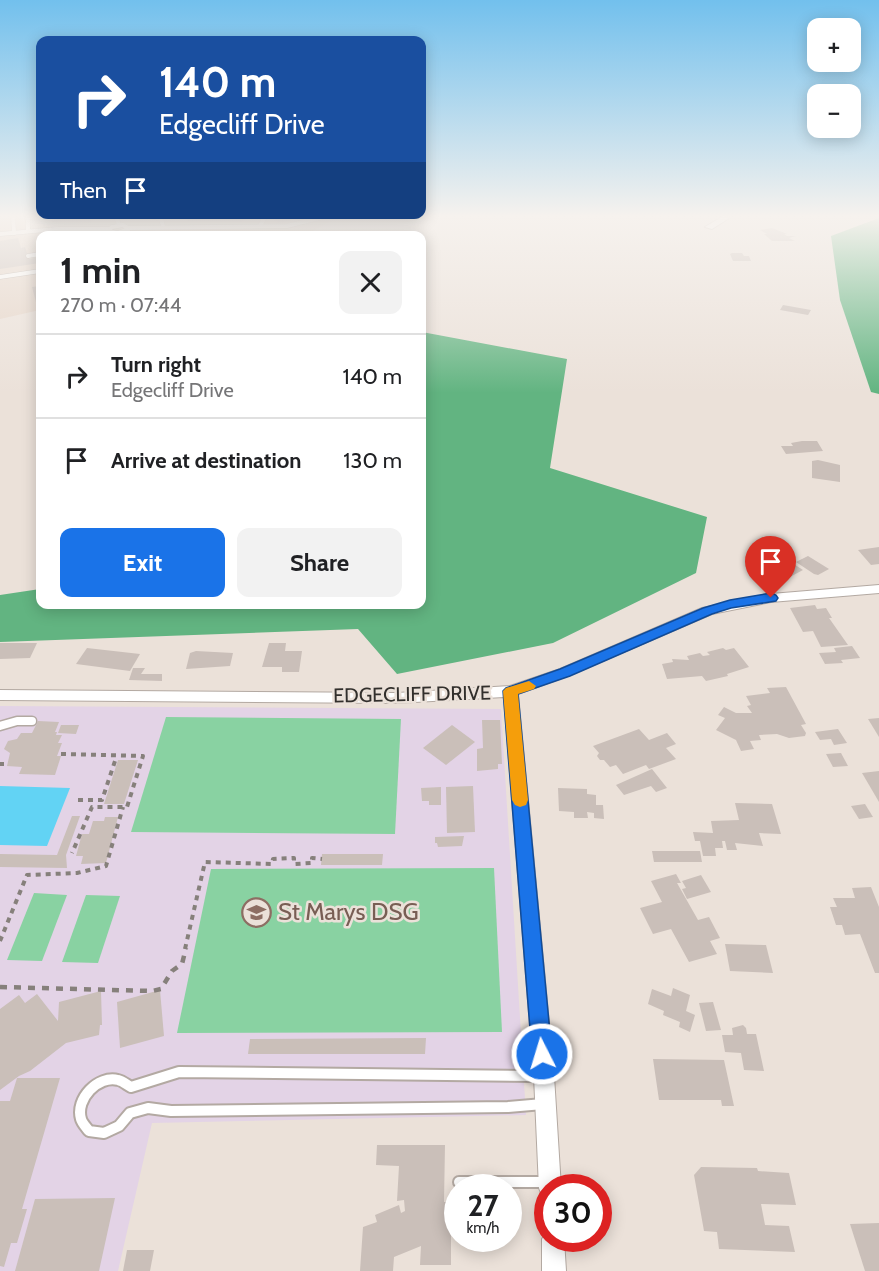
<!DOCTYPE html>
<meta charset="utf-8">
<style>
body{margin:0;font-family:Cabin,sans-serif;background:#f2f2f2;color:#202124;height:100vh;display:flex;flex-direction:column;font-size:22px;white-space:nowrap}
*{box-sizing:border-box;margin:0}
p{font-size:20px;color:#757577}
.icon{flex:none;width:33px;height:33px;fill:none;stroke:currentColor;stroke-width:2;stroke-linecap:round;stroke-linejoin:round}
.map{position:relative;flex:1;overflow:hidden}
.drawer{position:absolute;left:36px;top:231px;width:390px;height:378px;display:flex;flex-direction:column;background:#fff;border-radius:12px;box-shadow:0 3px 15px #0003}
.drawer>*{flex:none}
.top-card{position:absolute;left:36px;top:36px;width:390px;height:183px;border-radius:12px;box-shadow:0 3px 15px #0003;background:#1a4fa0;color:#fff;overflow:hidden}
.controls{position:absolute;left:807px;top:18px;display:grid;gap:12px}
.controls a{display:grid;place-items:center;width:54px;height:54px;border-radius:12px;background:#fff;box-shadow:0 3px 15px #0003;font-size:30px}
.speed{position:absolute;left:444px;top:1174px;display:flex;gap:12px;font-size:30px;font-weight:700;text-align:center}
.speed>*{display:grid;place-content:center;width:78px;height:78px;border-radius:50%;background:#fff;box-shadow:0 3px 15px #0003;line-height:1}
.speed small{font-size:15px;font-weight:400}
.speed .limit{border:9px solid #d22;background:#fff;color:#111}
.pin{position:absolute;display:grid;place-items:center;width:51px;height:51px;color:#fff;margin:-62px -26px;border-radius:50% 50% 50% 0;rotate:-45deg;box-shadow:0 0 6px #0007}
.pin .icon{rotate:45deg}
.me{position:absolute;width:66px;margin:-33px;rotate:355deg;stroke-linejoin:round;filter:drop-shadow(0 0 4px #0008)}
.turn{display:flex;align-items:center;gap:21px;height:126px;padding:0 24px;font-size:27px}
.turn .icon{width:78px;height:78px;stroke-width:2.5}
.turn b{display:block;font-size:42px;line-height:51px}
.then{display:flex;align-items:center;height:57px;padding:0 24px;background:#0003;gap:12px;font-size:22px}
.round{display:grid;place-items:center;flex:none;width:63px;height:63px;border-radius:12px;background:#f2f2f2}
.head{display:flex;align-items:center;justify-content:space-between;height:102px;padding:0 24px}
h1{font-size:36px;font-weight:700;line-height:45px}
.action{display:flex;gap:12px;margin-top:auto;padding:12px 24px}
.action a{flex:1;height:69px;border-radius:12px;background:#1a73e8;color:#fff;font-size:24px;font-weight:700;line-height:69px;text-align:center}
.action a+a{background:#f2f2f2;color:#202124}
ul{padding:0;list-style:none}
li{display:flex;align-items:center;gap:18px;height:84px;padding:0 24px;border-top:2px solid #e0e0e0}
li div{flex:1}
li b{display:block;font-size:22px}
li em{font-style:normal}
.map>svg:first-child{display:block}
</style>
<div class="map">
<svg width="879" height="1271" viewBox="0 0 879 1271">
<rect width="100%" height="100%" fill="#ebe1d9"/>
<polygon fill="#e5d4c7" points="0,215 341,215 306,235 40,236 40,310 0,319"/>
<polygon fill="#e3d3e6" points="0,706 501,709 526,1115 152,1123 118,1271 0,1271"/>
<g fill="#89d2a2">
<polygon points="166,717 401,719 395,834 131,832"/>
<polygon points="494,868 502,1032 177,1033 211,869"/>
<polygon points="34,893 67,895 42,961 7,960"/>
<polygon points="86,895 120,896 98,963 62,962"/>
</g>
<g fill="#62b481">
<polygon points="879,218 879,394 871,392 840,300 831,236"/>
<polygon points="422,332 567,359 550,468 707,517 696,573 553,643 397,674 358,629 0,642 0,595 40,589 40,604 422,604"/>
</g>
<polygon fill="#62d3f4" points="0,786 70,788 47,846 0,845"/>
<g fill="none" stroke-linecap="round" stroke-linejoin="round">
<polyline stroke="#62d3f4" stroke-width="3" points="865,215 879,216"/>
</g>
<g fill="#cabfb9">
<polygon points="31,215 108,215 109,217 98,218 91,221 92,223 50,225 32,223"/>
<polygon points="191,215 253,215 241,222 187,221"/>
<polygon points="277,215 295,215 290,221 276,224 277,221 274,221"/>
<polygon points="772,228 787,234 784,234 787,236 796,236 789,238 795,241 772,241 764,234 767,234 760,230"/>
<polygon points="18,238 21,248 25,247 29,259 40,257 40,263 0,269 0,241"/>
<polygon points="732,253 742,253 744,256 749,256 751,261 733,261 730,254"/>
<polygon points="40,286 40,305 37,306 32,287"/>
<polygon points="783,305 811,310 808,315 780,310"/>
<polygon points="802,441 817,441 823,451 786,454 781,446 793,446 791,443"/>
<polygon points="818,460 840,465 840,482 812,478 812,461"/>
<polygon points="879,547 879,564 871,565 858,550"/>
<polygon points="775,552 803,570 788,578 785,576 781,578 769,570 759,574 747,566"/>
<polygon points="808,556 829,569 818,575 814,574 796,562"/>
<polygon points="815,605 817,609 826,608 832,618 829,618 848,645 821,647 813,631 803,632 790,608"/>
<polygon points="0,643 37,643 30,658 0,659"/>
<polygon points="269,643 286,643 285,651 302,651 299,672 282,672 282,667 262,667"/>
<polygon points="852,646 860,658 841,660 843,663 825,664 819,653 836,652 834,648"/>
<polygon points="87,648 140,654 130,671 76,664"/>
<polygon points="723,648 726,650 734,648 749,667 727,674 728,676 706,681 702,676 667,679 662,664 673,662 672,659 689,660 687,656 700,653 703,656 710,655 707,652"/>
<polygon points="196,651 233,653 230,666 186,669 190,653"/>
<polygon points="133,668 145,668 141,674 162,674 162,681 129,680"/>
<polygon points="786,687 806,724 801,725 806,733 805,736 789,738 777,734 759,735 761,740 750,741 754,749 741,751 736,740 716,730 725,718 718,715 724,707 736,713 752,713 747,706 751,705 746,696 770,693 767,688"/>
<polygon points="879,718 879,737 868,719"/>
<polygon points="482,720 500,720 502,764 498,764 498,769 477,771 477,749 483,748"/>
<polygon points="38,721 59,722 55,732 57,732 56,735 62,735 58,743 62,743 57,756 61,756 55,775 19,774 22,767 7,766 10,753 4,749 8,741 17,739 21,733 32,733"/>
<polygon points="61,725 79,725 76,734 58,733"/>
<polygon points="452,725 475,742 446,765 423,748"/>
<polygon points="639,729 649,740 667,733 676,744 666,748 676,759 649,769 646,765 623,774 616,765 610,767 604,760 600,760 597,756 599,753 593,746"/>
<polygon points="838,729 847,743 834,745 831,739 820,740 815,732"/>
<polygon points="841,753 848,766 833,767 826,754"/>
<polygon points="118,760 138,760 124,804 104,804"/>
<polygon points="652,769 667,788 656,792 651,786 624,795 616,785"/>
<polygon points="879,771 879,802 862,773"/>
<polygon points="473,786 475,832 447,833 446,787"/>
<polygon points="441,787 441,805 429,805 429,801 422,801 421,788"/>
<polygon points="558,788 587,789 587,794 596,795 596,805 603,805 604,819 594,818 594,813 587,812 588,818 574,818 574,812 559,811"/>
<polygon points="735,803 772,804 781,834 759,833 763,846 735,843 737,850 727,850 725,841 722,841 723,848 715,848 716,856 703,856 700,841 695,841 693,832 713,833 711,821 739,820"/>
<polygon points="865,804 873,817 859,819 851,806"/>
<polygon points="72,816 80,816 66,855 67,868 0,867 0,854 57,855"/>
<polygon points="105,817 118,817 106,863 81,864 83,856 76,856 82,834 89,834 93,821 104,821"/>
<polygon points="464,836 462,846 438,847 437,843 435,843 435,837"/>
<polygon points="652,851 700,851 702,862 654,862"/>
<polygon points="322,854 383,854 382,865 321,865"/>
<polygon points="676,874 681,883 677,883 698,920 709,917 720,938 710,941 717,954 689,962 671,929 653,934 640,908 662,902 651,881"/>
<polygon points="701,875 711,892 687,899 682,889 686,888 682,881"/>
<polygon points="871,887 879,907 879,973 875,973 860,934 845,935 842,925 836,925 830,907 837,907 833,898 855,898 852,888"/>
<polygon points="725,944 766,945 773,973 730,971"/>
<polygon points="673,988 690,995 686,1011 695,1015 690,1032 679,1027 680,1022 663,1015 664,1011 648,1004 652,989 671,996"/>
<polygon points="160,990 164,1036 120,1048 117,1002"/>
<polygon points="101,991 102,1025 100,1025 99,1035 66,1043 30,1071 19,1076 0,1090 0,1009 19,995 25,1003 37,994 58,1021 59,1002"/>
<polygon points="713,1002 721,1030 706,1031 699,1003"/>
<polygon points="743,1025 746,1028 747,1034 756,1034 764,1071 744,1070 741,1053 725,1052 722,1035 733,1035 732,1028"/>
<polygon points="426,1038 425,1054 248,1054 250,1039"/>
<polygon points="653,1059 724,1060 734,1106 722,1106 721,1100 659,1100"/>
<polygon points="17,1078 60,1078 22,1209 27,1209 17,1243 11,1243 4,1267 0,1266 0,1101 10,1101"/>
<polygon points="377,1145 445,1145 444,1202 458,1202 458,1235 451,1235 451,1265 420,1265 421,1246 394,1257 393,1271 360,1271 363,1227 377,1222 375,1215 399,1205 401,1213 405,1211 404,1200 397,1201 399,1166 376,1165"/>
<polygon points="701,1167 757,1168 758,1171 789,1173 796,1205 761,1204 765,1225 789,1226 795,1252 719,1249 717,1232 704,1231 694,1175"/>
<polygon points="115,1198 99,1271 15,1271 35,1199"/>
<polygon points="879,1223 879,1271 865,1271 850,1224"/>
<polygon points="127,1250 154,1250 150,1271 123,1271"/>
</g>
<g fill="none" stroke-linecap="round" stroke-linejoin="round">
<defs>
<g id="lane-far2">
<polyline points="13,215 14,233"/>
<polyline points="28,215 28,231"/>
<polyline points="116,215 119,225"/>
<polyline points="148,215 161,219 163,226"/>
<polygon points="123,225 129,229 118,233 108,231 112,227"/>
<polyline points="260,226 266,215"/>
<polyline points="129,228 287,226 323,217"/>
<polyline points="0,234 57,229 108,229"/>
<polyline points="98,236 111,232"/>
<polyline points="177,236 242,236"/>
<polyline points="28,256 40,254"/>
<polyline points="0,277 40,271"/>
</g>
<polyline id="lane-far1" points="0,726 17,721 32,721"/>
<g id="lane">
<path d="M 541,1076 L 179,1072 L 131,1087 C 127,1085 123,1081 118,1080 C 98,1075 75,1099 81,1119 C 82,1123 86,1127 89,1131 L 104,1133 L 119,1126 L 130,1113 L 148,1108 L 171,1111 L 508,1107 L 543,1104"/>
<polyline points="459,1182 547,1182"/>
</g>
<g id="street">
<polygon points="725,215 734,215 712,229 705,227"/>
<polygon points="879,585 879,593 771,602 712,614 570,675 518,694 554,1076 561,1188 548,1188 548,1198 542,1196 539,1188 534,1076 504,697 397,703 0,700 0,690 397,693 510,686 560,669 702,608 771,594"/>
<polygon points="548,1230 548,1239 564,1239 566,1271 542,1271 542,1239"/>
</g>
</defs>
<use href="#lane-far2" stroke="#b3a9a2" stroke-width="5"/>
<use href="#lane-far1" stroke="#b3a9a2" stroke-width="11"/>
<use href="#lane" stroke="#b3a9a2" stroke-width="14"/>
<use href="#street" stroke="#b3a9a2" stroke-width="2"/>
<g stroke="#86807b" stroke-width="4" stroke-dasharray="5 5" stroke-linecap="butt">
<polyline points="61,754 143,756 127,807 92,807 72,853"/>
<polyline points="0,764 4,764"/>
<polyline points="78,800 102,800 115,761"/>
<polyline points="0,941 27,875 77,873 106,866 123,807"/>
<polyline points="185,949 205,862 272,864 273,859 294,858 294,864 312,863 312,858 322,859"/>
</g>
<polyline stroke="#86807b" stroke-width="4.5" stroke-dasharray="7 7" stroke-linecap="butt" points="0,987 152,991 161,989 172,971 182,964 186,948"/>
<use href="#lane-far2" stroke="#fff" stroke-width="4"/>
<use href="#lane-far1" stroke="#fff" stroke-width="8"/>
<use href="#lane" stroke="#fff" stroke-width="10"/>
<use href="#street" fill="#fff" fill-rule="evenodd"/>
</g>
<linearGradient id="sky" x2="0" y2="1"><stop stop-color="#72c0ed"/><stop offset="0.55" stop-color="#f6f2ee"/><stop offset="1" stop-color="#f6f2ee" stop-opacity="0"/></linearGradient>
<rect width="879" height="393" fill="url(#sky)"/>
<polygon fill="#1a73e8" stroke="#114b97" stroke-width="1.5" points="771,593 776,595 778,598 776,601 731,608 712,614 570,676 518,694 552,1054 550,1061 542,1064 535,1061 532,1054 503,691 506,688 560,669 703,608 730,600"/>
<polygon fill="#f59e0b" points="529,681 536,686 534,689 518,694 528,800 526,805 520,807 515,805 512,800 503,691 506,688"/>
<defs>
<symbol id="school-ring" viewBox="-11 -11 22 22"><circle r="9.5" fill="#ebe1d9" stroke="#8d6e63" stroke-width="1.5"/><path d="M0-5L7-2L0 1L-7-2ZM-4 1L0 2.5L4 1V4Q0 6-4 4Z" fill="#8d6e63"/></symbol>
</defs>
<g fill-rule="evenodd">
<use href="#school-ring" x="240" y="896" width="33" height="33"/>
</g>
<g text-anchor="middle" stroke-width="5" stroke-linejoin="round" paint-order="stroke">
<g font-size="20" fill="#322f2c" stroke="#ebe1d9">
<text transform="translate(412 694) rotate(-1)" y="7">EDGECLIFF DRIVE</text>
</g>
<g font-size="24" fill="#785e54" stroke="#ebe1d9" text-anchor="start">
<text x="278" y="920">St Marys DSG</text>
</g>
</g>
</svg>
<div class="controls">
<a>+</a>
<a>−</a>
</div>
<div class="speed"><div>27<small>km/h</small></div><div class="limit">30</div></div>
<div class="pin" style="left:771px;top:598px;background:#d93025"><svg class="icon" aria-label="arrive" viewBox="0 0 24 24"><path d="M6 21V4h12l-3 4 3 4H6"/></svg></div>
<svg class="me" style="left:542px;top:1054px" viewBox="-20 -20 40 40"><circle r="17" fill="#1a73e8" stroke="#fff" stroke-width="3"/><path d="M0-11L8 9 0 5-8 9z" fill="#fff"/></svg>
<div class="top-card">
<div class="turn"><svg class="icon" aria-label="right" viewBox="0 0 24 24"><path d="M7 20v-9h11M14 6l5 5-5 5"/></svg><div><b>140 m</b>Edgecliff Drive</div></div>
<div class="then">Then<svg class="icon" aria-label="arrive" viewBox="0 0 24 24"><path d="M6 21V4h12l-3 4 3 4H6"/></svg></div>
</div>
<section class="drawer">
<div class="head"><div><h1>1 min</h1><p>270 m · 07:44</p></div><a class="round"><svg class="icon" aria-label="close" viewBox="0 0 24 24"><path d="M6 6l12 12M18 6L6 18"/></svg></a></div>
<ul>
<li><svg class="icon" aria-label="right" viewBox="0 0 24 24"><path d="M7 20v-9h11M14 6l5 5-5 5"/></svg><div><b>Turn right</b><p>Edgecliff Drive</p></div><em>140 m</em></li>
<li><svg class="icon" aria-label="arrive" viewBox="0 0 24 24"><path d="M6 21V4h12l-3 4 3 4H6"/></svg><div><b>Arrive at destination</b></div><em>130 m</em></li>
</ul>
<div class="action"><a>Exit</a><a>Share</a></div>
</section>
</div>
